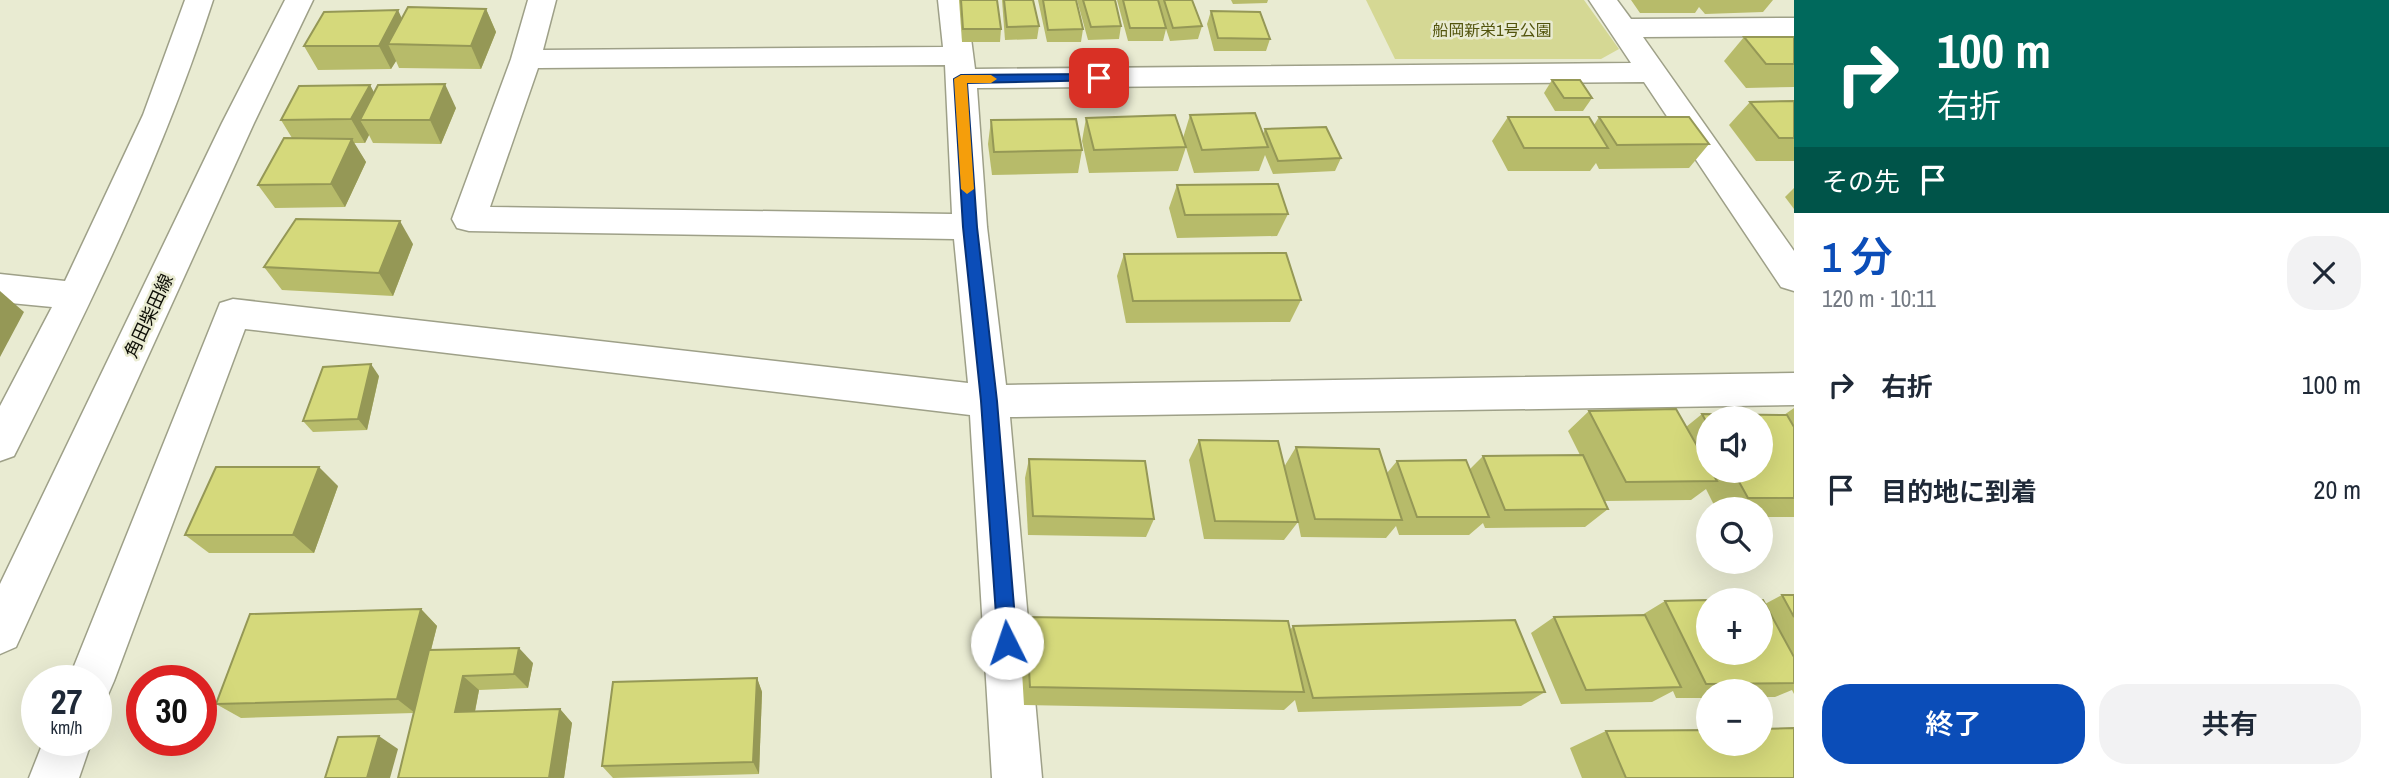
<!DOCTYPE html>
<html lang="ja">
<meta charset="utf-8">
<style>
body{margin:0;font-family:"Archivo Narrow","Noto Sans JP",sans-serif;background:#f2f2f3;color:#1f2937;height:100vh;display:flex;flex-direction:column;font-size:26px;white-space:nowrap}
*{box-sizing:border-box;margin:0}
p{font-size:23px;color:#747a83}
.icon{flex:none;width:38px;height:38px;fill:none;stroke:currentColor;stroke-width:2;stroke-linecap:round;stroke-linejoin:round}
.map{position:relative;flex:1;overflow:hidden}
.side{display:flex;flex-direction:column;background:#fff;width:595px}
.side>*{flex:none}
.banner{background:#00695c;color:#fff;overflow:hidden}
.controls{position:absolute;left:1696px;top:406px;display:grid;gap:14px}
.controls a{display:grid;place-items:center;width:77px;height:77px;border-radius:50%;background:#fff;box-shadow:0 7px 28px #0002;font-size:35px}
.speed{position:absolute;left:21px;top:665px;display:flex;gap:14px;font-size:35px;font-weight:700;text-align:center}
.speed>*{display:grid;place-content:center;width:91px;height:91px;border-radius:50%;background:#fff;box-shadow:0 7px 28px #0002;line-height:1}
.speed small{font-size:18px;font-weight:400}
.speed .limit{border:10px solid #d22;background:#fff;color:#111}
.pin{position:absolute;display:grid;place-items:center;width:60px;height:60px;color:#fff;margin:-30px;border-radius:14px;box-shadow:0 4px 10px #0006}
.me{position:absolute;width:77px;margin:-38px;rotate:356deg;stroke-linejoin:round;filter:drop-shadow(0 0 5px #0008)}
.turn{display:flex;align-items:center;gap:24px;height:147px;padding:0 28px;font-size:32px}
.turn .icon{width:91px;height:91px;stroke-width:2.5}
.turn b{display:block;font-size:49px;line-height:60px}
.then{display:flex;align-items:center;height:66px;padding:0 28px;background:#0003;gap:14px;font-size:26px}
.round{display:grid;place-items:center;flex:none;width:74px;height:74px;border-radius:28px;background:#f2f2f3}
.head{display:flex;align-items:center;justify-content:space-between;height:119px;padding:0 28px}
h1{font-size:42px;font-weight:600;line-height:52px;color:#0b4db8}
.primary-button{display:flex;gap:14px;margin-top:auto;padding:14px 28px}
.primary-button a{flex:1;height:80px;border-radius:28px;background:#0b4db8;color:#fff;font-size:28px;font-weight:600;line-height:80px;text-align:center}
.primary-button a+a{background:#f2f2f3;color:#1f2937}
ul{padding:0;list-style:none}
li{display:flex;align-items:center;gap:21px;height:105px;padding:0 28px}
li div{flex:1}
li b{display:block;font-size:26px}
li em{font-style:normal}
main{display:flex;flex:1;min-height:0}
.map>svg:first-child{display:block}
</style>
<main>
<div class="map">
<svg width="1794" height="778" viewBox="0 0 1794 778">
<rect width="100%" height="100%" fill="#e9ebd2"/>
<polygon fill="#d5d894" points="1366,0 1584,0 1619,49 1601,59 1395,59"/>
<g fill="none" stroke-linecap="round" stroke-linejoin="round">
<defs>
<g id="street">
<path d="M 185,0 L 213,0 C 162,159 89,307 14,456 L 0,461 L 0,406 L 52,307 L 0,302 L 0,274 L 65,281 L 143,115 Z"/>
<path d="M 528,0 L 556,0 L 543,50 L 943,47 L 938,0 L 966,0 L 975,69 L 1631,63 L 1589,0 L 1617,0 L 1631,19 L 1794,18 L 1794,36 L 1643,37 L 1794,251 L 1794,291 L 1781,287 L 1644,82 L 977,88 L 987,227 L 1006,385 L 1794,373 L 1794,405 L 1010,417 L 1042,778 L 992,778 L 970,415 L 245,329 L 114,681 L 107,697 L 96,702 L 96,681 L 68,681 L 220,303 L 233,299 L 968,383 L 954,239 L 469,231 L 457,228 L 452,219 L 511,59 ZM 945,65 L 952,214 L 490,207 L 538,68 Z"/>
<polygon points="44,740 92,740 79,778 29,778"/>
</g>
<polygon id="secondary" points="285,0 313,0 254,123 16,647 0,654 0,584 222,123"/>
</defs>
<use href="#street" stroke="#9ea088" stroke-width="3"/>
<use href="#secondary" stroke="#9ea088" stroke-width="3"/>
<use href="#street" fill="#fff" fill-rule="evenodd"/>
<use href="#secondary" fill="#fff" fill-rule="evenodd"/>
</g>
<g fill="#b7bb6a" fill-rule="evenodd">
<polygon points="959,0 997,0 1001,29 1000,42 962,42"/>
<polygon points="1002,0 1033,0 1039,26 1037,39 1005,40"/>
<polygon points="1038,0 1076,0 1083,29 1081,42 1047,42"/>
<polygon points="1077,0 1115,0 1121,26 1119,39 1088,40"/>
<polygon points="1117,0 1192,0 1202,26 1198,39 1170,41 1166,29 1163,41 1128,41"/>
<polygon points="1231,0 1268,0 1267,3 1233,4"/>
<polygon points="1631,0 1773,0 1763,12 1705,14 1699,7 1695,13 1640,13"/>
<polygon points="486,9 496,32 481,69 399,68 396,61 391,69 318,70 304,46 402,18"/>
<polygon points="1211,11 1270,39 1266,51 1214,51 1207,24"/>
<polygon points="1744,37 1794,37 1794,87 1746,88 1724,61"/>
<polygon points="1552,80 1592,98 1583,111 1555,111 1544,93"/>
<polygon points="370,85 374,93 456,108 441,144 373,143 369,135 365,143 354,143 366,162 345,207 275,208 258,185 292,138 281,120"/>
<polygon points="1794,101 1794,161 1756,161 1729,125 1750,102"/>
<polygon points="1190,115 1263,134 1265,129 1341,158 1335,171 1273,174 1265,155 1259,171 1194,173 1183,138"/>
<polygon points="1508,117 1594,125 1599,117 1709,144 1689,168 1599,169 1596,163 1590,171 1508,171 1492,141"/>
<polygon points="1086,118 1186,147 1178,171 1089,173 1082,141"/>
<polygon points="991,120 1082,150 1078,173 992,175 988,144"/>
<polygon points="1177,185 1288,214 1277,236 1177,238 1169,208"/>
<polygon points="1794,188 1794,209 1785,197"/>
<polygon points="413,244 393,296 282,290 264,267"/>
<polygon points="1124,254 1301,300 1290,322 1126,323 1117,276"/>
<polygon points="379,376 367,430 313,432 303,421"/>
<path d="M 1794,408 L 1794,517 L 1760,517 L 1760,509 L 1716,509 L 1706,489 L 1691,500 L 1605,501 L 1608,509 L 1585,527 L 1485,528 L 1483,523 L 1469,535 L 1399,535 L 1396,526 L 1386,538 L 1301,537 L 1298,522 L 1284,540 L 1204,539 L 1189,460 L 1199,440 L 1284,467 L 1296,447 L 1387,473 L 1397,461 L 1470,469 L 1483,456 L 1580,455 L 1568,431 L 1589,411 L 1686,427 L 1702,414 L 1784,415 ZM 1708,418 L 1760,471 L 1708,471 Z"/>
<polygon points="1029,459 1154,519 1146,537 1028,535 1025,478"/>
<polygon points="338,486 314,553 209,553 185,535"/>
<polygon points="1782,595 1794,595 1794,694 1792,690 1775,697 1760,697 1760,691 1708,691 1708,698 1676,698 1673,691 1652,702 1561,704 1531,633 1554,617 1642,615 1665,601 1765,604"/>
<polygon points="421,609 437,626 431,650 533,663 528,688 479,690 475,712 560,709 572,723 564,778 398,778 414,713 241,718 216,704"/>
<polygon points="1026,617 1290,630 1293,626 1545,692 1521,706 1298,712 1295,700 1284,710 1024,705 1020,638"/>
<polygon points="757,678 762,692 759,774 613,778 602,766"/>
<polygon points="1606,731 1794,778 1582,778 1570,748"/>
</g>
<g fill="#959856">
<polygon points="486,9 496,32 481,69 471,46"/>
<polygon points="398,10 409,34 388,44 396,61 391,69 379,46"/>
<polygon points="445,84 456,108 441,144 430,120"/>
<polygon points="370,85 383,109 360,120 369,135 365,143 351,119"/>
<polygon points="352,139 366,162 345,207 331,184"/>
<polygon points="400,221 413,244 393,296 379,273"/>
<polygon points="0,291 24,312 0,357"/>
<polygon points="371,364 379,376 367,430 358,419"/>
<polygon points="319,467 338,486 314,553 293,535"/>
<polygon points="421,609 437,626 415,713 397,699"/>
<polygon points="519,648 533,663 528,688 514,674"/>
<polygon points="463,676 479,690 472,726 455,712"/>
<polygon points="757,678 762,692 759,774 753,762"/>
<polygon points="560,709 572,723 564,778 549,778"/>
<polygon points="379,736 398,749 390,778 367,778"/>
</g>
<g fill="#d5d97b" stroke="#959856" stroke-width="2">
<polygon points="961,0 997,0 1001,29 963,29"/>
<polygon points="1004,0 1033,0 1039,26 1007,27"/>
<polygon points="1043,0 1076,0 1083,29 1048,30"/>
<polygon points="1083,0 1115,0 1121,26 1091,27"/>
<polygon points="1123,0 1158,0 1166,28 1130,28"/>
<polygon points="1164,0 1192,0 1202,26 1173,28"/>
<polygon points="408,7 486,9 471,46 388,44"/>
<polygon points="398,10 379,46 304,46 324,12"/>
<polygon points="1211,11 1260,12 1270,39 1218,38"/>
<polygon points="1744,37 1794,37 1794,64 1766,64"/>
<polygon points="1552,80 1580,80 1592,98 1564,98"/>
<polygon points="445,84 430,120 360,120 378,85"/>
<polygon points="370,85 351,119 281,120 299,86"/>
<polygon points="1794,101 1794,138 1779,138 1750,102"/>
<polygon points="1255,113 1268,147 1202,150 1190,115"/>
<polygon points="1175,115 1186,147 1094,150 1086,118"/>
<polygon points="1508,117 1589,117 1608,148 1524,148"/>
<polygon points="1599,117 1689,117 1709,144 1617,145"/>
<polygon points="1076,119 1082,150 994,152 991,120"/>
<polygon points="1326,127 1341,158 1278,161 1265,129"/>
<polygon points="284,138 352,139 331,184 258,185"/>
<polygon points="1278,184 1288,214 1185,215 1177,185"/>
<polygon points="296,219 400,221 379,273 264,267"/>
<polygon points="1286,253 1301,300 1133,301 1124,254"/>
<polygon points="371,364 358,419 303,421 323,367"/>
<polygon points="1676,409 1708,465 1708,471 1711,471 1717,481 1626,482 1589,411"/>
<polygon points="1702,414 1787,415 1794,427 1794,498 1748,498 1733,471 1760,471 1760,418 1708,418 1708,425"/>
<polygon points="1199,440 1278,441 1298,522 1215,521"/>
<polygon points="1296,447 1379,449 1402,520 1315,519"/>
<polygon points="1583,455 1608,509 1505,510 1483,456"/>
<polygon points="1029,459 1145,461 1154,519 1033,516"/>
<polygon points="1466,460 1489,517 1417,517 1397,461"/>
<polygon points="216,467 319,467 293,535 185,535"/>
<polygon points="1782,595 1794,595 1794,617"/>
<polygon points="1708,600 1708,653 1760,653 1760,600 1710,600 1763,600 1794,657 1794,683 1706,684 1665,601"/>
<polygon points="421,609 397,699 216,704 250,614"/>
<polygon points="1645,615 1681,687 1586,690 1554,617"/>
<polygon points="1026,617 1288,621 1304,692 1030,687"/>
<polygon points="1515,620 1545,692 1313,698 1293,626"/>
<polygon points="519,648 514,674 463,676 455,712 560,709 549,778 398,778 429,650"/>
<polygon points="757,678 753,762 602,766 613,682"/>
<polygon points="1794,728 1794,778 1626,778 1606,731 1708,730 1708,744 1760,744 1760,729"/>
<polygon points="379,736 367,778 325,778 338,737"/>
</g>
<polygon fill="#0b4db8" stroke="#073278" stroke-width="2" points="1099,74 1104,75 1104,80 967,83 977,227 997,401 1017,643 1014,650 1007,652 1000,650 998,643 981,401 963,227 954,79 961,75"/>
<polygon fill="#f59e0b" points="961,75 991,75 997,79 991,83 967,83 974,189 967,194 961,189 954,79"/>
<g text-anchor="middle" stroke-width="5" stroke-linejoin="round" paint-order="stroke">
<g font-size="16" fill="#52540c" stroke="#e9ebd2">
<text x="1492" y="36">船岡新栄1号公園</text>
</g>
<g font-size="18" fill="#0d0e06" stroke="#e9ebd2">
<text transform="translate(149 316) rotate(-65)" y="6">角田柴田線</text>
</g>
</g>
</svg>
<div class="controls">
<a><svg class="icon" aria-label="sound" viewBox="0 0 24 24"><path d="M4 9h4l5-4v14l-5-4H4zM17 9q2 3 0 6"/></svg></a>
<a><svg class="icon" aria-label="search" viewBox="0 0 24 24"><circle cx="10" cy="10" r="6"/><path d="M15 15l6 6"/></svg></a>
<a>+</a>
<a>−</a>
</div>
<div class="speed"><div>27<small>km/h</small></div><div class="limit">30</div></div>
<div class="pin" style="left:1099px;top:78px;background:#d93025"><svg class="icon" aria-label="arrive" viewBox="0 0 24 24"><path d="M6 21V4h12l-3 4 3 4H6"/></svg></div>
<svg class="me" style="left:1007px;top:643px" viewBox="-20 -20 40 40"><circle r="19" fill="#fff"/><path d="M0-13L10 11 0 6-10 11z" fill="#0b4db8"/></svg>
</div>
<section class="side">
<div class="banner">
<div class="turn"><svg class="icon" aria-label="right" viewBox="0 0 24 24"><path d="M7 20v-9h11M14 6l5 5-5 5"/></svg><div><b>100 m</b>右折</div></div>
<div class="then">その先<svg class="icon" aria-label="arrive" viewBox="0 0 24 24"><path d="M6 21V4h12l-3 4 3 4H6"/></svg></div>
</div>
<div class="head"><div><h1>1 分</h1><p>120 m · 10:11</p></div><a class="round"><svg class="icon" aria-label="close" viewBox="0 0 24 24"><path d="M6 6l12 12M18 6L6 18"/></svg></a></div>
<ul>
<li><svg class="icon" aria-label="right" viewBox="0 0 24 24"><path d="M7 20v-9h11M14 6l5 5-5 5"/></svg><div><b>右折</b></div><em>100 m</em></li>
<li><svg class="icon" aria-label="arrive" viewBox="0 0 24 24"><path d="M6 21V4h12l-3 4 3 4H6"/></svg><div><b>目的地に到着</b></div><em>20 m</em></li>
</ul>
<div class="primary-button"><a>終了</a><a>共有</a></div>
</section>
</main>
